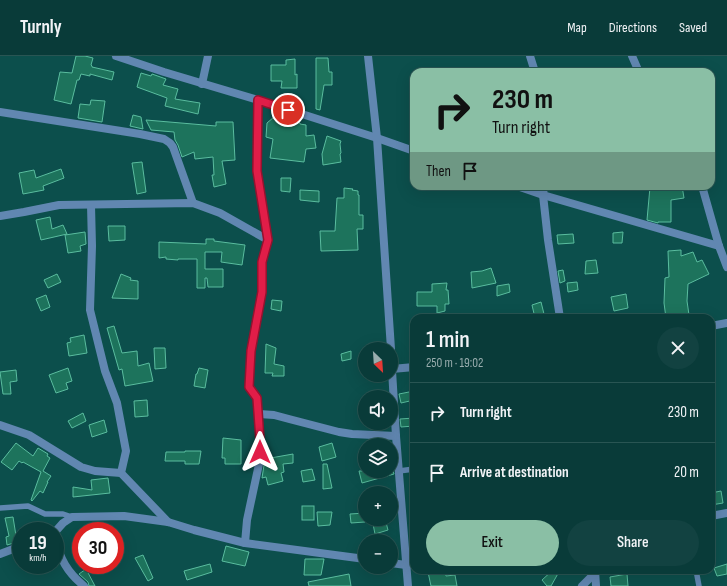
<!DOCTYPE html>
<meta charset="utf-8">
<style>
body{margin:0;font-family:"Sofia Sans Condensed",sans-serif;background:#124241;color:#f1f3f6;height:100vh;display:flex;flex-direction:column;font-size:15px;white-space:nowrap}
*{box-sizing:border-box;margin:0}
p{font-size:13px;color:#99adae}
.icon{flex:none;width:22px;height:22px;fill:none;stroke:currentColor;stroke-width:2;stroke-linecap:round;stroke-linejoin:round}
.map{position:relative;flex:1;overflow:hidden}
.panel{position:absolute;left:410px;top:258px;width:305px;height:260px;display:flex;flex-direction:column;background:#093b39;border-radius:12px;box-shadow:0 4px 16px #0002,0 0 0 1px #295553}
.panel>*{flex:none}
.guide{position:absolute;left:410px;top:12px;width:305px;height:122px;border-radius:12px;box-shadow:0 4px 16px #0002,0 0 0 1px #295553;background:#8abfa5;color:#111;overflow:hidden}
.needle{width:26px;rotate:155deg}
.buttons{position:absolute;left:358px;top:286px;display:grid;gap:8px}
.buttons a{display:grid;place-items:center;width:40px;height:40px;border-radius:50%;background:#093b39;box-shadow:0 4px 16px #0002,0 0 0 1px #295553;font-size:20px}
.speed{position:absolute;left:12px;top:466px;display:flex;gap:8px;font-size:20px;font-weight:700;text-align:center}
.speed>*{display:grid;place-content:center;width:52px;height:52px;border-radius:50%;background:#093b39;box-shadow:0 4px 16px #0002,0 0 0 1px #295553;line-height:1}
.speed small{font-size:10px;font-weight:400}
.speed .limit{border:6px solid #d22;background:#fff;color:#111}
.pin{position:absolute;display:grid;place-items:center;width:34px;height:34px;color:#fff;margin:-17px;border:2px solid #fff;border-radius:50%;box-shadow:0 1px 4px #0007}
.me{position:absolute;width:44px;margin:-22px;rotate:0deg;stroke-linejoin:round;filter:drop-shadow(0 0 3px #0008)}
.turn{display:flex;align-items:center;gap:14px;height:84px;padding:0 16px;font-size:18px}
.turn .icon{width:52px;height:52px;stroke-width:2.5}
.turn b{display:block;font-size:28px;line-height:34px}
.then{display:flex;align-items:center;height:38px;padding:0 16px;background:#0003;gap:8px;font-size:15px}
.round{display:grid;place-items:center;flex:none;width:42px;height:42px;border-radius:21px;background:#124241}
.overview{display:flex;align-items:center;justify-content:space-between;height:68px;padding:0 16px}
h1{font-size:24px;font-weight:600;line-height:30px}
.action{display:flex;gap:8px;margin-top:auto;padding:8px 16px}
.action a{flex:1;height:46px;border-radius:24px;background:#8abfa5;color:#111;font-size:16px;font-weight:600;line-height:46px;text-align:center}
.action a+a{background:#124241;color:#f1f3f6}
ul{padding:0;list-style:none}
li{display:flex;align-items:center;gap:12px;height:60px;padding:0 16px;border-top:1px solid #295553}
li div{flex:1}
li b{display:block;font-size:15px}
li em{font-style:normal}
header{display:flex;align-items:center;gap:24px;box-sizing:border-box;height:56px;padding:0 20px;background:#093b39;border-bottom:1px solid #295553}
header strong{font-size:19px}
nav{display:flex;gap:22px;margin-inline-start:auto;font-size:14px}
.map>svg:first-child{display:block}
</style>
<header>
<strong>Turnly</strong>
<nav><a>Map</a><a>Directions</a><a>Saved</a></nav>
</header>
<div class="map">
<svg width="727" height="530" viewBox="0 0 727 530">
<rect width="100%" height="100%" fill="#0c4f4c"/>
<g fill="#1d735c" stroke="#5abd9f">
<polygon points="76,0 85,0 93,2 91,9 92,10 92,11 114,16 112,24 90,18 90,20 81,18 79,24 77,24 71,48 54,44 60,16 72,17"/>
<polygon points="316,2 328,2 329,16 332,16 332,29 324,29 320,54 316,53"/>
<polygon points="295,3 295,19 297,18 297,32 281,32 282,25 271,25 271,9 286,9 286,4"/>
<polygon points="141,17 151,20 152,18 166,23 163,29 178,33 175,43 200,47 198,58 165,50 167,42 137,31"/>
<polygon points="91,44 105,45 102,66 78,62 80,48 90,49"/>
<polygon points="133,59 141,61 143,73 130,70"/>
<polygon points="274,61 300,67 300,68 306,69 306,80 314,79 316,92 306,93 304,106 270,102 273,83 266,81 267,67"/>
<polygon points="146,64 216,70 216,66 233,66 235,104 222,105 226,128 214,131 212,119 214,119 213,101 195,103 194,96 182,101 178,89 175,84 174,76 151,74"/>
<polygon points="327,80 341,85 340,88 341,97 340,98 341,106 323,109 322,98"/>
<polygon points="142,106 146,136 137,138 132,107"/>
<polygon points="61,113 64,122 43,130 44,134 23,138 19,117 34,114 36,122"/>
<polygon points="281,122 291,122 290,136 281,135"/>
<polygon points="677,130 682,130 684,142 671,144 671,166 658,166 658,167 647,164 650,131 666,132"/>
<polygon points="344,132 353,133 352,134 358,135 358,139 359,139 359,159 363,159 363,173 357,173 358,194 321,195 320,175 335,175 337,142 344,142"/>
<polygon points="300,134 319,135 319,146 300,144"/>
<polygon points="50,161 52,173 63,169 67,178 41,184 36,164"/>
<polygon points="108,170 125,170 125,184 109,185"/>
<polygon points="85,176 86,188 80,190 81,195 68,197 65,179"/>
<polygon points="623,176 622,187 613,187 613,177"/>
<polygon points="573,178 574,187 558,188 557,179"/>
<polygon points="206,183 214,183 214,185 245,189 242,209 221,206 222,196 205,196 205,213 223,213 223,231 208,231 207,222 205,222 205,232 197,232 197,203 178,203 178,204 166,203 166,201 159,202 159,186 206,188"/>
<polygon points="681,194 681,200 693,196 697,206 702,204 709,218 688,228 687,245 689,259 676,262 666,262 664,247 665,222 669,221 668,195"/>
<polygon points="596,204 598,217 585,218 586,205"/>
<polygon points="491,212 496,227 472,232 471,216 482,215"/>
<polygon points="563,214 565,225 560,227 558,215"/>
<polygon points="57,218 61,226 48,232 44,224"/>
<polygon points="121,218 131,222 130,224 138,225 138,243 112,242"/>
<polygon points="577,226 578,234 568,236 567,227"/>
<polygon points="447,227 446,234 448,234 449,248 445,248 445,255 437,257 437,250 417,250 417,236 432,236 432,228"/>
<polygon points="509,228 510,236 497,240 497,230"/>
<polygon points="626,238 628,252 614,255 611,241"/>
<polygon points="46,239 50,251 41,255 36,243"/>
<polygon points="272,244 282,245 281,255 271,253"/>
<polygon points="541,246 545,262 535,262 532,249"/>
<polygon points="114,270 122,297 137,295 138,310 149,307 153,325 125,330 122,313 119,314 107,272"/>
<polygon points="84,279 87,297 69,300 67,287 71,286 70,282"/>
<polygon points="266,288 276,292 274,308 284,310 284,320 272,320 273,317 265,317"/>
<polygon points="154,292 165,292 166,312 155,313"/>
<polygon points="351,295 351,303 342,305 341,298"/>
<polygon points="68,312 72,325 66,327 68,333 56,337 49,319"/>
<polygon points="199,312 208,314 205,332 194,330 196,318 197,318"/>
<polygon points="16,314 17,325 10,326 11,338 3,338 0,316"/>
<polygon points="414,335 414,344 401,347 399,338"/>
<polygon points="147,344 148,360 135,361 134,345"/>
<polygon points="83,357 86,365 72,372 68,365"/>
<polygon points="414,362 414,370 401,371 400,363"/>
<polygon points="104,364 107,376 92,381 89,369"/>
<polygon points="223,382 241,384 241,408 225,408 225,402 222,402"/>
<polygon points="16,387 33,400 38,392 48,398 47,400 50,402 43,415 51,420 47,426 48,426 43,437 40,435 32,445 31,444 41,416 23,406 22,407 19,405 12,414 1,406"/>
<polygon points="332,387 336,401 322,405 319,391"/>
<polygon points="185,395 201,395 199,408 185,408 185,405 165,405 166,396 185,396"/>
<polygon points="293,398 293,407 283,408 284,416 281,417 283,425 268,429 266,421 262,422 265,403"/>
<polygon points="323,408 327,408 332,432 323,433"/>
<polygon points="312,413 315,424 303,426 301,415"/>
<polygon points="359,415 393,415 394,418 362,427"/>
<polygon points="108,422 110,437 73,441 73,431 92,434 91,424"/>
<polygon points="721,435 723,447 711,449 711,437"/>
<rect x="302" y="450" width="12" height="14"/>
<polygon points="317,456 332,456 330,469 318,470"/>
<polygon points="365,457 365,466 351,467 350,458"/>
<polygon points="13,461 17,486 7,489 6,481 9,480 5,462"/>
<polygon points="372,463 385,463 388,474 375,478"/>
<polygon points="226,490 249,496 245,510 222,505"/>
<polygon points="143,499 153,522 148,525 135,502"/>
<polygon points="305,503 324,503 321,519 304,519"/>
<polygon points="210,508 212,516 187,524 184,515"/>
<polygon points="727,508 727,518 717,520 714,512"/>
<polygon points="86,513 95,530 89,530 88,526 79,518"/>
<polygon points="445,514 446,520 455,519 457,530 431,530 428,516"/>
<polygon points="553,514 560,514 551,530 547,530 542,524"/>
<polygon points="349,518 351,530 309,530 308,526"/>
<polygon points="627,518 628,530 611,530 610,521"/>
</g>
<g fill="none" stroke-linecap="round" stroke-linejoin="round">
<g stroke="#6187b1" stroke-width="5.5">
<polyline points="399,415 414,413"/>
<polyline points="0,452 28,450 45,458 63,458 72,461"/>
<polyline points="696,514 699,530"/>
</g>
<g stroke="#6187b1" stroke-width="8">
<polyline points="116,0 164,16 258,44 377,82 414,95"/>
<polyline points="368,0 377,82 391,293"/>
<polyline points="530,0 535,16"/>
<polyline points="632,0 639,16"/>
<polyline points="202,28 208,0"/>
<polyline points="0,56 140,78 164,83 170,87 173,91 193,147"/>
<polyline points="517,130 543,139 719,190"/>
<polyline points="544,130 543,139 548,184 560,262"/>
<polyline points="702,130 719,190 727,211"/>
<polyline points="91,149 92,190 90,254 105,315 117,347 126,395 121,417 168,466"/>
<polyline points="0,160 24,156 59,149 193,147 220,157 268,184"/>
<polyline points="711,270 727,267"/>
<polyline points="391,298 396,380 408,530"/>
<polyline points="392,313 414,311"/>
<polyline points="259,358 274,359 289,363 339,376 352,378 396,380"/>
<polyline points="0,369 29,379 81,411 95,415 121,417"/>
<polyline points="711,460 727,457"/>
<polyline points="55,476 63,467 72,461 124,460 168,466 194,474 245,487 365,503"/>
<path d="M 55,482 C 60,503 67,516 84,530"/>
<polyline points="245,487 247,464 259,408 260,384 257,342 249,331 251,295 262,236 262,206 268,184 257,115 258,44"/>
<polyline points="0,498 21,490"/>
<polyline points="391,507 406,509 414,508"/>
<polyline points="595,514 596,530"/>
<polyline points="582,530 595,517"/>
</g>
</g>
<g fill="none" stroke-linecap="round" stroke-linejoin="round">
<defs>
<polyline id="route" points="260,396 260,384 257,342 249,331 251,295 262,236 262,206 268,184 257,115 258,44 288,54"/>
</defs>
<use href="#route" stroke="#92132f" stroke-width="10"/>
<use href="#route" stroke="#e11d48" stroke-width="7"/>
</g>
</svg>
<div class="buttons">
<a><svg class="needle" viewBox="-14 -14 28 28"><path d="M0-13l5 13h-10z" fill="#e53935"/><path d="M0 13l5-13h-10z" fill="#99adae"/></svg></a>
<a><svg class="icon" aria-label="sound" viewBox="0 0 24 24"><path d="M4 9h4l5-4v14l-5-4H4zM17 9q2 3 0 6"/></svg></a>
<a><svg class="icon" aria-label="layers" viewBox="0 0 24 24"><path d="M12 4l9 5-9 5-9-5zM3 14l9 5 9-5"/></svg></a>
<a>+</a>
<a>−</a>
</div>
<div class="speed"><div>19<small>km/h</small></div><div class="limit">30</div></div>
<div class="pin" style="left:288px;top:54px;background:#d93025"><svg class="icon" aria-label="arrive" viewBox="0 0 24 24"><path d="M6 21V4h12l-3 4 3 4H6"/></svg></div>
<svg class="me" style="left:260px;top:396px" viewBox="-20 -20 40 40"><path d="M0-17L14 15 0 8-14 15z" fill="#e11d48" stroke="#fff" stroke-width="4"/></svg>
<div class="guide">
<div class="turn"><svg class="icon" aria-label="right" viewBox="0 0 24 24"><path d="M7 20v-9h11M14 6l5 5-5 5"/></svg><div><b>230 m</b>Turn right</div></div>
<div class="then">Then<svg class="icon" aria-label="arrive" viewBox="0 0 24 24"><path d="M6 21V4h12l-3 4 3 4H6"/></svg></div>
</div>
<section class="panel">
<div class="overview"><div><h1>1 min</h1><p>250 m · 19:02</p></div><a class="round"><svg class="icon" aria-label="close" viewBox="0 0 24 24"><path d="M6 6l12 12M18 6L6 18"/></svg></a></div>
<ul>
<li><svg class="icon" aria-label="right" viewBox="0 0 24 24"><path d="M7 20v-9h11M14 6l5 5-5 5"/></svg><div><b>Turn right</b></div><em>230 m</em></li>
<li><svg class="icon" aria-label="arrive" viewBox="0 0 24 24"><path d="M6 21V4h12l-3 4 3 4H6"/></svg><div><b>Arrive at destination</b></div><em>20 m</em></li>
</ul>
<div class="action"><a>Exit</a><a>Share</a></div>
</section>
</div>
